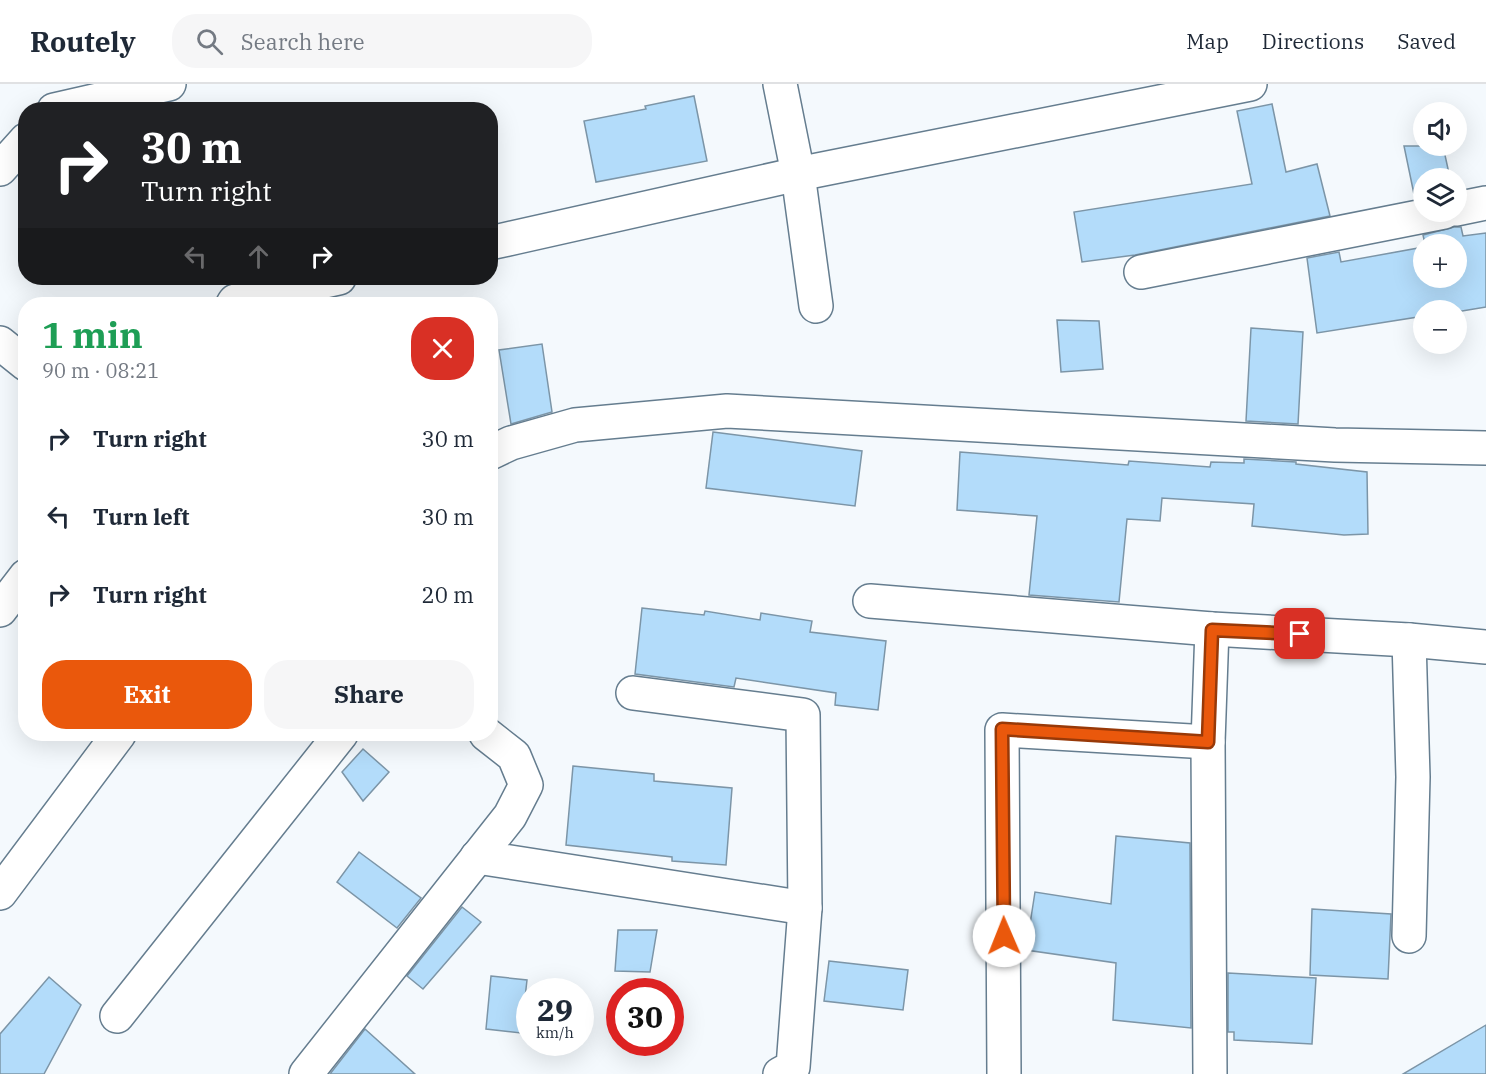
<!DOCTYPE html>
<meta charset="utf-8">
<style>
body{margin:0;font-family:"IBM Plex Serif",serif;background:#f6f6f7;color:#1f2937;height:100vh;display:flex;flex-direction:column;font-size:22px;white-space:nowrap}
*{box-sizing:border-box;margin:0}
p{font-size:20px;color:#747a83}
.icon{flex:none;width:33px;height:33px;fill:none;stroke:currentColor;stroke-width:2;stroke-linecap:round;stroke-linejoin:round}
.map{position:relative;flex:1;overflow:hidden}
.panel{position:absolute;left:18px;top:213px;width:480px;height:444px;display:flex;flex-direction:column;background:#fff;border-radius:24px;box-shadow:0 6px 24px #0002}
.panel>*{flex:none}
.hud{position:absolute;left:18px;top:18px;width:480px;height:183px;border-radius:24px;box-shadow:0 6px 24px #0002;background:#202124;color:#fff;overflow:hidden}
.tools{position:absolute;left:1413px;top:18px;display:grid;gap:12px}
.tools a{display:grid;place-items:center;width:54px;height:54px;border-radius:50%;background:#fff;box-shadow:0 6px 24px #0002;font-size:30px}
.speed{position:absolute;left:516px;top:894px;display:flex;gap:12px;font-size:30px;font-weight:700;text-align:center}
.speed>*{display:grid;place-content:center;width:78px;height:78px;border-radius:50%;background:#fff;box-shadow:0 6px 24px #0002;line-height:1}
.speed small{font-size:15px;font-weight:400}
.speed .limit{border:9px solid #d22;background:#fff;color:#111}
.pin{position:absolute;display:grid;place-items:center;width:51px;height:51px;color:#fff;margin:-26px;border-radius:12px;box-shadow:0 3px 9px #0006}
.me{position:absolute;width:66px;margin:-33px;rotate:359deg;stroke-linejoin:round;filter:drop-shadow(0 0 4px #0008)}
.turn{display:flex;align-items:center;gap:21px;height:126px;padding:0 24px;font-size:27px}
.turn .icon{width:78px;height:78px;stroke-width:2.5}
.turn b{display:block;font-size:42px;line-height:51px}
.lanes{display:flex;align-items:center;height:57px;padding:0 24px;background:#0003;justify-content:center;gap:30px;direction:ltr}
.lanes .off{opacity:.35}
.round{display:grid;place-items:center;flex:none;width:63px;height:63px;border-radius:24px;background:#f6f6f7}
.overview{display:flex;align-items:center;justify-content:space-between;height:102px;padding:0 24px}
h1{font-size:36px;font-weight:800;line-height:45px;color:#1e9e55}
.button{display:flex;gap:12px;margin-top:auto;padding:12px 24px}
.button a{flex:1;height:69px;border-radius:24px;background:#ea580c;color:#fff;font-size:24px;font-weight:800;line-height:69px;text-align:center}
.button a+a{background:#f6f6f7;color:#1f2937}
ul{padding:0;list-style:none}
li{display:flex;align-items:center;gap:18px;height:78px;padding:0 24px}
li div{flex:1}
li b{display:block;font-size:22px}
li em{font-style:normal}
header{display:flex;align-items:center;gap:36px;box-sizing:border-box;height:84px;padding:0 30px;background:#fff;border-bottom:2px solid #e0e1e3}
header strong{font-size:28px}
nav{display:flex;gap:33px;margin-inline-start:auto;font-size:21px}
.search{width:420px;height:54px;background:#f6f6f7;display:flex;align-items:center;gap:15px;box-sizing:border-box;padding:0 21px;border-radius:24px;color:#747a83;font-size:22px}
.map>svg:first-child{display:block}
</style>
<header>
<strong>Routely</strong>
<div class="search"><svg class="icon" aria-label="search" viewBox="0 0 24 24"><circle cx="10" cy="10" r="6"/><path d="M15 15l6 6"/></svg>Search here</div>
<nav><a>Map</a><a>Directions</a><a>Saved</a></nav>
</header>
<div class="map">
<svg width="1486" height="990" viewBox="0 0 1486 990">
<rect width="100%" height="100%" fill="#f4f9fd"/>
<g fill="#b3dcfa" stroke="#7c95a7" stroke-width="1.5">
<polygon points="694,12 707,77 596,98 584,37 646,25 645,22"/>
<polygon points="1272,20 1286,88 1317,80 1330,132 1135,171 1082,178 1074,128 1252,100 1237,27"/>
<polygon points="1404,62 1443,62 1450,94 1424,94 1424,113 1415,115"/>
<polygon points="1454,143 1461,143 1463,152 1486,149 1486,223 1456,228 1424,226 1424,232 1317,249 1307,174 1339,168 1341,178 1424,163 1424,194 1456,194 1456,160 1425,160 1423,151"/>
<polygon points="1057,236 1099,237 1103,285 1061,288"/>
<polygon points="1251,244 1303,248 1298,340 1246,337"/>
<polygon points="542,260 552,328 511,340 499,266"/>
<polygon points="713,348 862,367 855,422 706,404"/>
<polygon points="960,368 1128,381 1129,377 1210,383 1211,378 1244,379 1244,375 1296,378 1296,380 1367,388 1368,450 1344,451 1252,442 1254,420 1162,414 1160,437 1127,435 1119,518 1029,511 1037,432 957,426"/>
<polygon points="642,524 704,531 705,527 760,536 761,529 812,537 810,548 886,557 878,626 835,621 836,609 736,594 734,603 635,590"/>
<polygon points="363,665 389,688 363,717 342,688"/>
<polygon points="573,682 654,690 654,697 732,704 726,781 672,777 672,773 566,761"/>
<polygon points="1116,752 1190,759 1191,944 1113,936 1116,879 1026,866 1035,808 1111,820"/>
<polygon points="359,768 421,814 397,844 337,798"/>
<polygon points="462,823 481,838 423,905 407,892"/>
<polygon points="1312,825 1391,830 1388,895 1310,891"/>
<polygon points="618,846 657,846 650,888 615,887"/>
<polygon points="829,877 908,886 903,926 824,917"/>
<polygon points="1228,889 1316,894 1312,960 1234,956 1234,948 1228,948"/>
<polygon points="491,892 527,896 521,949 486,945"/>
<polygon points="49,893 81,921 44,990 0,990 0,950"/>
<polygon points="1486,941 1486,990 1403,990"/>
<polygon points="365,945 415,990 330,990"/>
</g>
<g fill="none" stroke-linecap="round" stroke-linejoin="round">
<defs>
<g id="minor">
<polyline points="780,0 798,90 816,222"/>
<polyline points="54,26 169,0"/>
<polyline points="0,85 26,56"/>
<polyline points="1456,125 1486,119"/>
<polyline points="490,159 798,90 1250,0"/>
<polyline points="1141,188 1444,128"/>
<polyline points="233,220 235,217 339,194"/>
<polyline points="0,259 26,280"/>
<polyline points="490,369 511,359 575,341 727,327 1335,361 1486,364"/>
<polyline points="870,517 1212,545 1409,556 1486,563"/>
<polyline points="0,526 26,492"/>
<polyline points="1409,556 1413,693 1409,852"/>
<polyline points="633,609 803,631 805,824 793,983 780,990"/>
<polyline points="477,773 805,824"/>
<polyline points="0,809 119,650"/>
<polyline points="117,932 341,650"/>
<polyline points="306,990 510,732 526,701 514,672 486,650"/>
<polyline points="1004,990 1002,646 1208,658"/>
<polyline points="1210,990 1208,658 1212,545"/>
</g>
</defs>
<use href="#minor" stroke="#657d8f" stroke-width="36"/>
<use href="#minor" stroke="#fff" stroke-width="33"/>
</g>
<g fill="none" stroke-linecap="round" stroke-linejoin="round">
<defs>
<polyline id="route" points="1004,852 1002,645 1208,658 1212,546 1300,550"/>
</defs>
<use href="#route" stroke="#983908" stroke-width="15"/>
<use href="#route" stroke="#ea580c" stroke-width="10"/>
</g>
</svg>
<div class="tools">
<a><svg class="icon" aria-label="sound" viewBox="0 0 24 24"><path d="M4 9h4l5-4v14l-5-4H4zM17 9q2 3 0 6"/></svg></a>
<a><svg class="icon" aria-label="layers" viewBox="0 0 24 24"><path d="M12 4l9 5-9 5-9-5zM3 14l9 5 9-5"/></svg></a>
<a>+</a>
<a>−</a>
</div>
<div class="speed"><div>29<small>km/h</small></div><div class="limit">30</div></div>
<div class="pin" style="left:1300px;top:550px;background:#d93025"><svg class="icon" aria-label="arrive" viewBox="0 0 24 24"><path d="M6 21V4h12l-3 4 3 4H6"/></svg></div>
<svg class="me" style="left:1004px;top:852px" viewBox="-20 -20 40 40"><circle r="19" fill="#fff"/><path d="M0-13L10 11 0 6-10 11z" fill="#ea580c"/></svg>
<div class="hud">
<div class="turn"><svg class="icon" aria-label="right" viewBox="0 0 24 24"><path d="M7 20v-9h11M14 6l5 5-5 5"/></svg><div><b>30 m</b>Turn right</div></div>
<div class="lanes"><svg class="icon off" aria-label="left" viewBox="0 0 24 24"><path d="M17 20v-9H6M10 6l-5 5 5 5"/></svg><svg class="icon off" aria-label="ahead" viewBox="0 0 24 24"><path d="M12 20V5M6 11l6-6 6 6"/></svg><svg class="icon" aria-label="right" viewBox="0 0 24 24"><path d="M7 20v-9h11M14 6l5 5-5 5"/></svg></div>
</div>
<section class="panel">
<div class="overview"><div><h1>1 min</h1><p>90 m · 08:21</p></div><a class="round" style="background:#d93025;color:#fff"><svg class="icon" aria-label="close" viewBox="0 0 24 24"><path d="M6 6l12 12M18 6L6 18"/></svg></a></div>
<ul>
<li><svg class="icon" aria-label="right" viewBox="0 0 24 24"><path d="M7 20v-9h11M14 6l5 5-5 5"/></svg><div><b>Turn right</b></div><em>30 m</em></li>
<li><svg class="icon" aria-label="left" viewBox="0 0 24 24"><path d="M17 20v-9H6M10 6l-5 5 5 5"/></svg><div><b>Turn left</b></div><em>30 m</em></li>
<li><svg class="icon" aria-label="right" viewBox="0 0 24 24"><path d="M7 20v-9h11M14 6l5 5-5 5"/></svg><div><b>Turn right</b></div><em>20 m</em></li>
</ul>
<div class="button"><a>Exit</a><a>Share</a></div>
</section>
</div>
